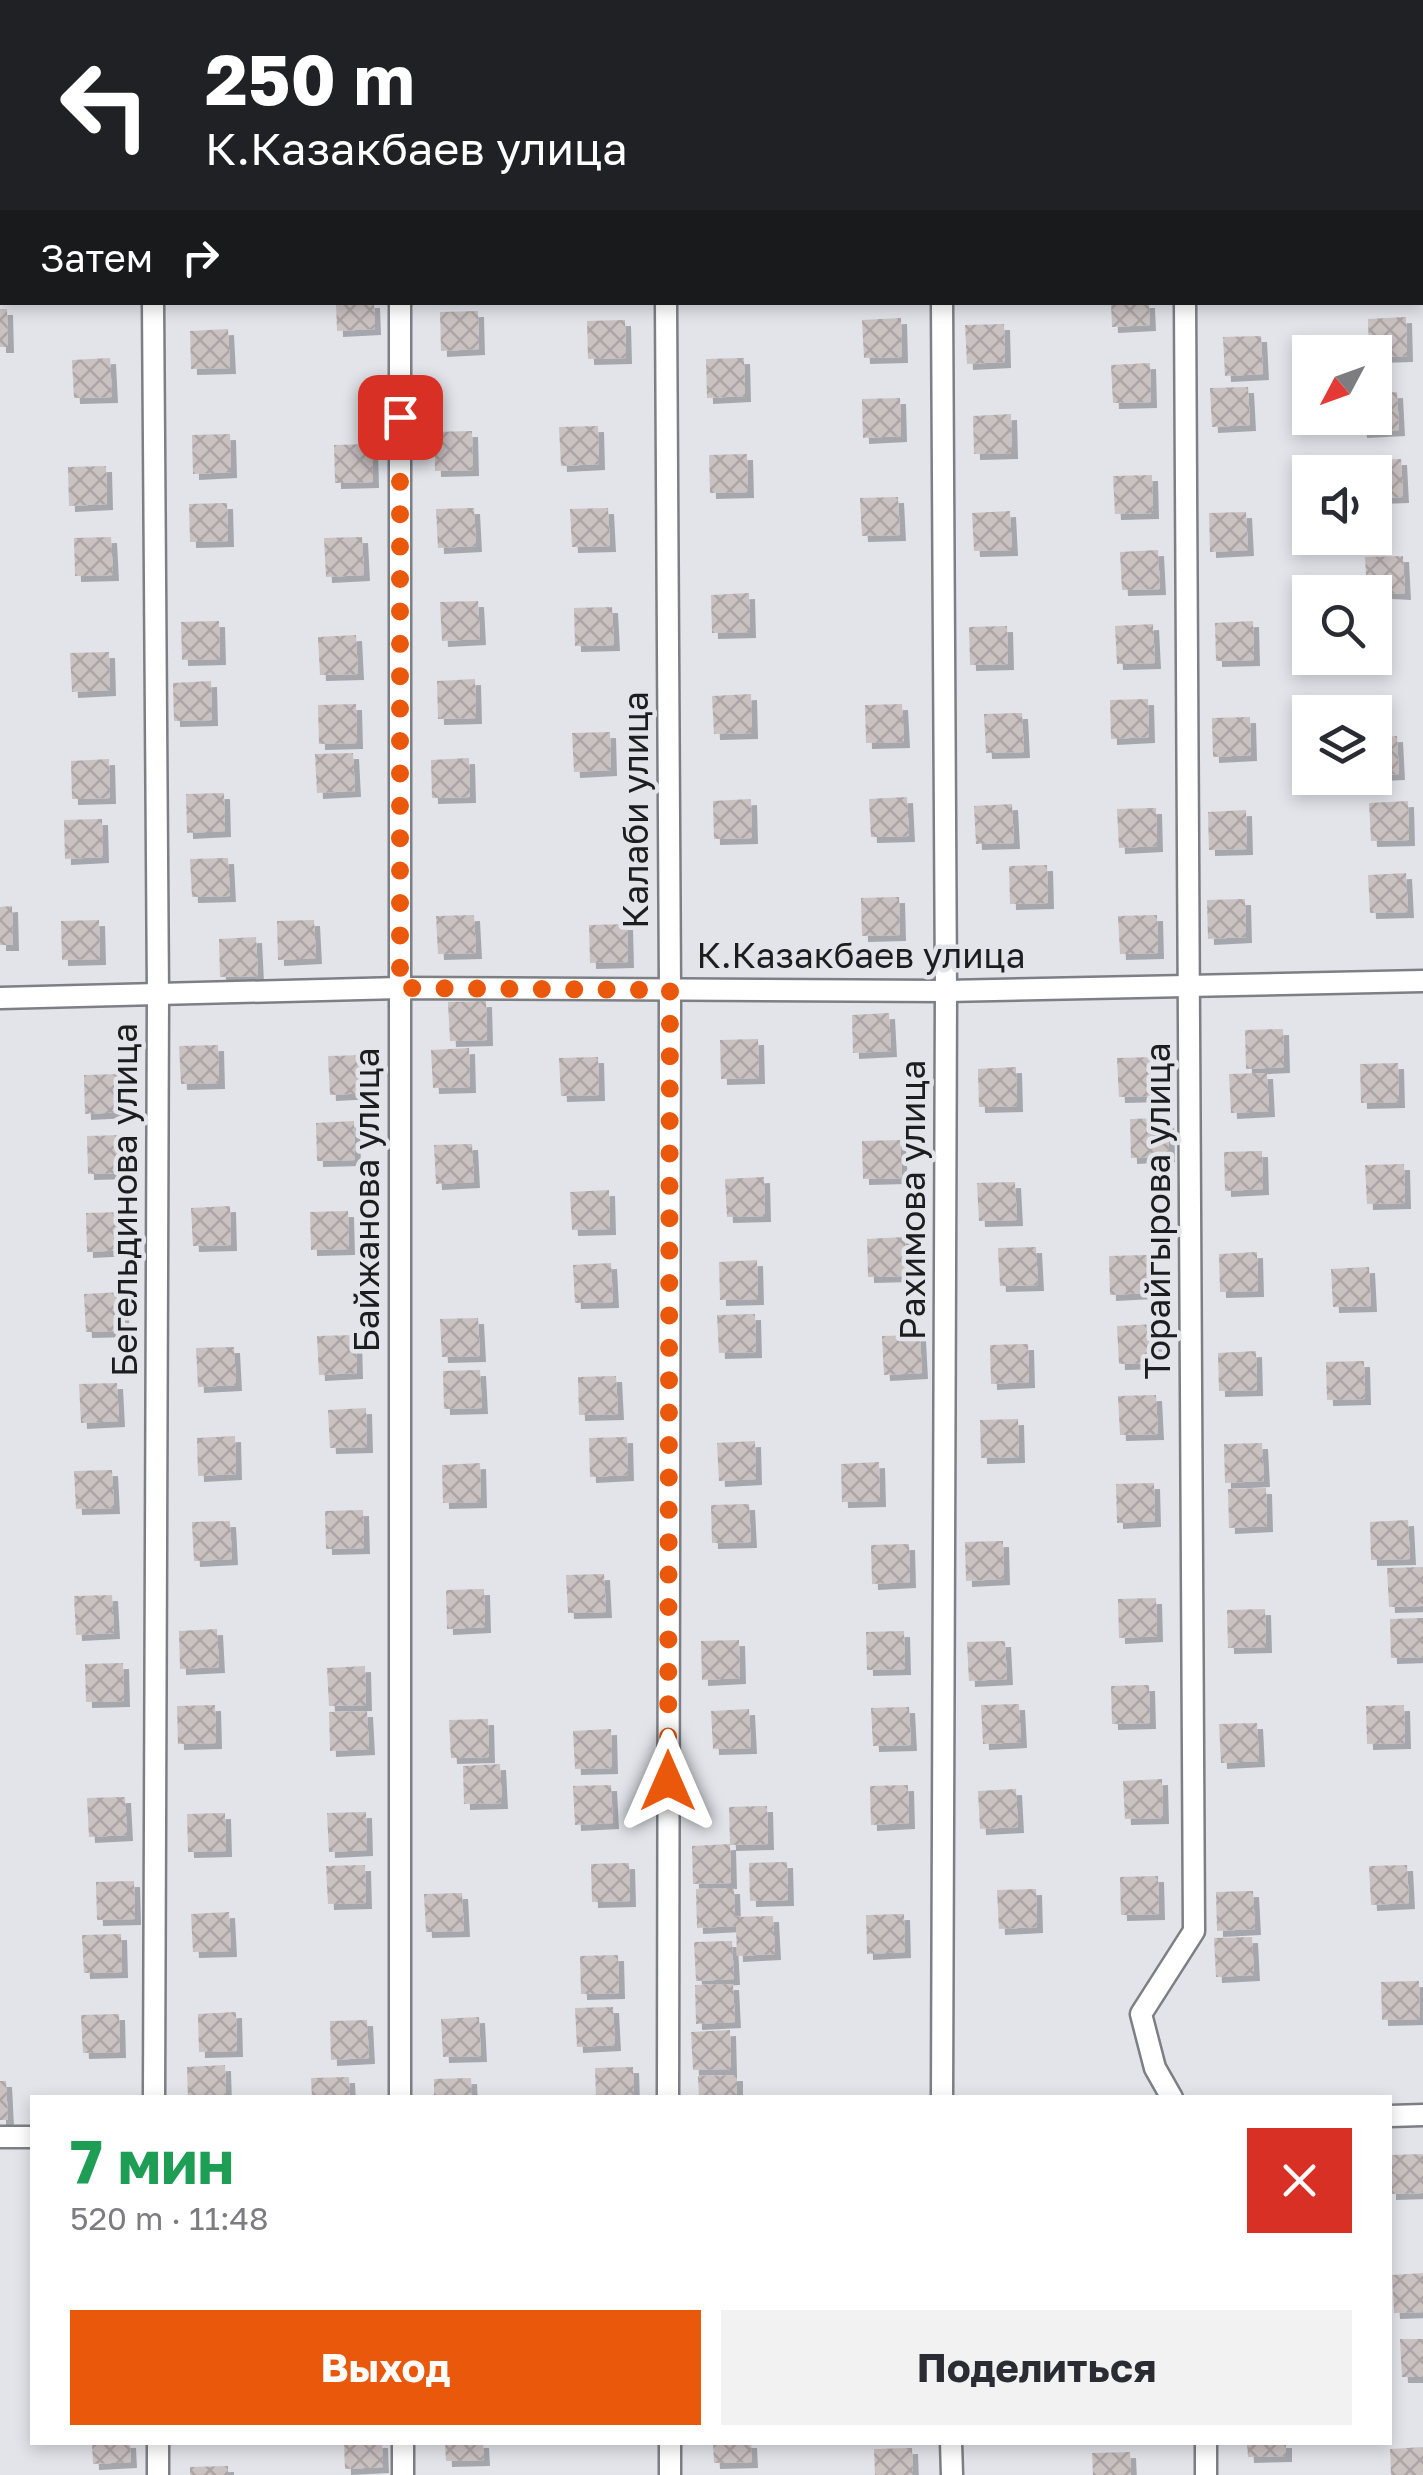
<!DOCTYPE html>
<html lang="ru">
<meta charset="utf-8">
<style>
body{margin:0;font-family:"Golos Text",sans-serif;background:#f2f2f3;color:#2b2b33;height:100vh;display:flex;flex-direction:column;font-size:38px;white-space:nowrap}
*{box-sizing:border-box;margin:0}
p{font-size:32px;color:#7c7c81}
.icon{flex:none;width:55px;height:55px;fill:none;stroke:currentColor;stroke-width:2;stroke-linecap:round;stroke-linejoin:round}
.map{position:relative;flex:1;overflow:hidden}
.details{position:absolute;left:30px;top:2095px;width:1362px;height:350px;display:flex;flex-direction:column;background:#fff;border-radius:0px;box-shadow:0 5px 15px #0003}
.details>*{flex:none}
.guide{position:absolute;left:0px;top:0px;width:1425px;height:305px;box-shadow:0 5px 15px #0003;background:#202124;color:#fff;overflow:hidden}
.needle{width:65px;rotate:229deg}
.controls{position:absolute;left:1292px;top:335px;display:grid;gap:20px}
.controls a{display:grid;place-items:center;width:100px;height:100px;border-radius:0px;background:#fff;box-shadow:0 5px 15px #0003;font-size:50px}
.pin{position:absolute;display:grid;place-items:center;width:85px;height:85px;color:#fff;margin:-42px;border-radius:20px;box-shadow:0 5px 15px #0006}
.me{position:absolute;width:110px;margin:-55px;rotate:0deg;stroke-linejoin:round;filter:drop-shadow(0 0 8px #0008)}
.turn{display:flex;align-items:center;gap:35px;height:210px;padding:0 40px;font-size:45px}
.turn .icon{width:130px;height:130px;stroke-width:2.5}
.turn b{display:block;font-size:70px;line-height:85px}
.then{display:flex;align-items:center;height:95px;padding:0 40px;background:#0003;gap:20px;font-size:38px}
.round{display:grid;place-items:center;flex:none;width:105px;height:105px;border-radius:0px;background:#f2f2f3}
.headline{display:flex;align-items:center;justify-content:space-between;height:170px;padding:0 40px}
h1{font-size:60px;font-weight:700;line-height:75px;color:#1e9e55}
.primary-button{display:flex;gap:20px;margin-top:auto;padding:20px 40px}
.primary-button a{flex:1;height:115px;border-radius:0px;background:#ea580c;color:#fff;font-size:40px;font-weight:700;line-height:115px;text-align:center}
.primary-button a+a{background:#f2f2f3;color:#2b2b33}
.map>svg:first-child{display:block}
</style>
<div class="map">
<svg width="1423" height="2475" viewBox="0 0 1423 2475">
<defs>
<pattern id="building-cross-hatch" width="8" height="8" patternUnits="userSpaceOnUse" patternTransform="scale(2.5)"><rect width="8" height="8" fill="#cac1c1"/><path d="M0 0l8 8M0 8l8-8" fill="none" stroke="#ada5a5"/></pattern>
<filter id="shadow"><feDropShadow dx="6" dy="6" stdDeviation="0" flood-color="#0004"/></filter>
</defs>
<rect width="100%" height="100%" fill="#e2e4ea"/>
<g fill="url(#building-cross-hatch)" filter="url(#shadow)">
<polygon points="336,302 374,302 375,329 337,331"/>
<polygon points="1111,302 1149,302 1150,325 1112,327"/>
<polygon points="0,309 7,309 8,347 0,347"/>
<polygon points="478,311 479,349 441,351 440,312"/>
<polygon points="1406,317 1407,356 1375,357 1375,352 1369,352 1368,319"/>
<polygon points="901,318 902,357 864,358 862,320"/>
<polygon points="625,320 626,358 588,359 587,321"/>
<polygon points="1004,324 1005,362 967,364 965,325"/>
<polygon points="228,329 230,368 191,369 190,331"/>
<polygon points="1261,336 1263,374 1225,376 1223,337"/>
<polygon points="110,358 112,397 74,398 72,360"/>
<polygon points="744,358 745,396 707,398 706,359"/>
<polygon points="1150,363 1151,402 1113,403 1111,365"/>
<polygon points="1248,387 1250,425 1212,427 1210,388"/>
<polygon points="1397,392 1399,430 1361,432 1360,418 1375,418 1375,393"/>
<polygon points="900,398 901,436 863,438 862,399"/>
<polygon points="1011,414 1012,453 974,454 973,416"/>
<polygon points="598,426 599,464 561,466 559,427"/>
<polygon points="472,431 473,470 435,471 434,432"/>
<polygon points="230,434 231,472 193,474 192,435"/>
<polygon points="372,444 373,482 335,483 334,445"/>
<polygon points="747,454 748,492 710,493 709,455"/>
<polygon points="1401,459 1403,497 1375,498 1375,472 1364,472 1363,460"/>
<polygon points="106,466 107,504 69,506 68,467"/>
<polygon points="1152,475 1153,513 1115,514 1113,476"/>
<polygon points="898,497 900,535 862,536 860,498"/>
<polygon points="227,503 228,541 190,542 189,504"/>
<polygon points="474,508 476,546 438,548 436,509"/>
<polygon points="608,508 610,546 572,547 570,509"/>
<polygon points="1010,511 1012,550 974,551 972,513"/>
<polygon points="1246,512 1248,550 1210,552 1209,513"/>
<polygon points="111,537 113,575 75,576 74,538"/>
<polygon points="362,537 364,575 326,577 324,538"/>
<polygon points="1158,550 1160,589 1122,590 1120,552"/>
<polygon points="1403,556 1405,594 1367,592 1365,557"/>
<polygon points="749,593 750,632 712,633 711,595"/>
<polygon points="478,601 480,639 442,641 440,602"/>
<polygon points="612,607 614,645 575,646 574,608"/>
<polygon points="219,621 220,659 182,660 181,622"/>
<polygon points="1253,621 1254,660 1216,661 1215,623"/>
<polygon points="1153,624 1155,663 1117,664 1115,626"/>
<polygon points="1007,626 1008,664 970,665 969,627"/>
<polygon points="356,635 358,674 320,675 318,637"/>
<polygon points="109,652 110,690 72,692 70,653"/>
<polygon points="475,679 476,718 438,719 437,681"/>
<polygon points="211,681 212,720 174,721 173,683"/>
<polygon points="751,694 752,733 714,734 712,696"/>
<polygon points="1148,699 1149,737 1111,739 1110,700"/>
<polygon points="356,704 357,743 319,744 318,705"/>
<polygon points="902,704 904,742 866,743 865,705"/>
<polygon points="1022,713 1024,752 986,753 984,714"/>
<polygon points="1250,717 1251,755 1213,757 1212,718"/>
<polygon points="610,732 611,770 574,772 572,733"/>
<polygon points="1397,736 1399,774 1375,775 1375,737"/>
<polygon points="353,753 355,791 317,793 315,754"/>
<polygon points="469,758 470,797 432,798 431,760"/>
<polygon points="109,759 110,798 72,799 71,761"/>
<polygon points="224,793 225,831 187,833 186,794"/>
<polygon points="907,797 909,836 871,837 869,799"/>
<polygon points="751,799 752,838 714,839 713,801"/>
<polygon points="1408,801 1409,840 1371,841 1369,803"/>
<polygon points="1012,804 1014,843 976,844 974,806"/>
<polygon points="1156,808 1157,846 1119,848 1117,809"/>
<polygon points="1246,810 1247,849 1209,850 1208,812"/>
<polygon points="102,819 103,857 65,859 64,820"/>
<polygon points="228,858 230,896 192,897 190,859"/>
<polygon points="1047,865 1048,903 1010,904 1009,866"/>
<polygon points="1406,873 1408,912 1370,913 1368,875"/>
<polygon points="899,897 900,935 862,936 861,898"/>
<polygon points="1245,899 1246,937 1208,939 1207,900"/>
<polygon points="12,906 13,945 0,945 0,907"/>
<polygon points="474,915 476,953 438,954 436,916"/>
<polygon points="1157,915 1158,953 1120,954 1118,916"/>
<polygon points="99,920 100,959 62,960 61,921"/>
<polygon points="314,920 316,958 278,960 277,921"/>
<polygon points="627,924 628,962 590,963 589,925"/>
<polygon points="256,937 258,976 220,977 219,939"/>
<polygon points="486,1001 487,1040 450,1041 448,1002"/>
<polygon points="889,1013 891,1051 853,1053 852,1015"/>
<polygon points="1283,1029 1284,1067 1246,1069 1245,1030"/>
<polygon points="758,1039 759,1078 721,1079 720,1040"/>
<polygon points="218,1045 219,1083 181,1084 179,1046"/>
<polygon points="469,1048 470,1087 433,1088 431,1050"/>
<polygon points="366,1055 368,1093 330,1095 328,1056"/>
<polygon points="598,1057 599,1095 561,1096 559,1058"/>
<polygon points="1155,1057 1157,1096 1119,1097 1117,1058"/>
<polygon points="1398,1063 1399,1102 1361,1103 1360,1064"/>
<polygon points="1016,1067 1017,1106 979,1107 978,1069"/>
<polygon points="1267,1073 1269,1111 1231,1113 1229,1074"/>
<polygon points="122,1074 123,1112 85,1114 84,1075"/>
<polygon points="1168,1118 1169,1156 1131,1158 1130,1119"/>
<polygon points="354,1121 355,1160 317,1161 316,1123"/>
<polygon points="124,1135 126,1173 88,1174 87,1136"/>
<polygon points="900,1140 902,1178 863,1179 862,1141"/>
<polygon points="472,1144 474,1182 436,1184 434,1145"/>
<polygon points="1262,1151 1263,1189 1225,1191 1224,1152"/>
<polygon points="1404,1164 1405,1203 1367,1204 1365,1165"/>
<polygon points="764,1177 765,1216 727,1217 725,1179"/>
<polygon points="1015,1182 1017,1220 979,1221 977,1183"/>
<polygon points="609,1190 610,1229 572,1230 570,1192"/>
<polygon points="230,1206 231,1245 193,1246 191,1208"/>
<polygon points="348,1211 349,1249 311,1250 310,1212"/>
<polygon points="124,1212 125,1250 87,1252 86,1213"/>
<polygon points="905,1237 906,1276 868,1277 867,1239"/>
<polygon points="1036,1247 1038,1285 1000,1286 998,1248"/>
<polygon points="1257,1252 1258,1291 1220,1292 1219,1254"/>
<polygon points="1147,1255 1148,1293 1110,1295 1109,1256"/>
<polygon points="757,1260 758,1299 720,1300 719,1262"/>
<polygon points="611,1263 613,1302 575,1303 573,1265"/>
<polygon points="1369,1267 1371,1306 1333,1307 1331,1269"/>
<polygon points="122,1292 124,1331 86,1332 84,1294"/>
<polygon points="755,1314 756,1352 719,1353 717,1315"/>
<polygon points="478,1318 480,1356 442,1357 440,1319"/>
<polygon points="1155,1324 1157,1363 1119,1364 1117,1326"/>
<polygon points="356,1335 357,1373 319,1375 317,1336"/>
<polygon points="920,1335 922,1373 884,1375 882,1336"/>
<polygon points="1028,1344 1029,1382 991,1384 990,1345"/>
<polygon points="234,1347 236,1385 198,1387 196,1348"/>
<polygon points="1256,1351 1257,1390 1219,1391 1218,1353"/>
<polygon points="1364,1361 1365,1399 1327,1400 1326,1362"/>
<polygon points="480,1370 482,1408 444,1409 443,1371"/>
<polygon points="616,1376 618,1414 579,1415 578,1377"/>
<polygon points="117,1383 119,1421 81,1423 79,1384"/>
<polygon points="1156,1395 1158,1434 1120,1435 1118,1396"/>
<polygon points="366,1408 367,1447 330,1448 328,1410"/>
<polygon points="1018,1419 1019,1457 981,1458 980,1420"/>
<polygon points="235,1436 236,1474 198,1476 197,1438"/>
<polygon points="627,1437 628,1475 590,1477 589,1438"/>
<polygon points="755,1441 756,1479 719,1481 717,1443"/>
<polygon points="1262,1443 1264,1481 1225,1483 1224,1444"/>
<polygon points="879,1462 880,1501 842,1502 841,1464"/>
<polygon points="480,1463 481,1502 443,1503 442,1465"/>
<polygon points="112,1470 114,1508 76,1509 74,1471"/>
<polygon points="1154,1483 1155,1521 1117,1523 1116,1484"/>
<polygon points="1266,1488 1267,1526 1229,1528 1228,1489"/>
<polygon points="749,1504 751,1542 712,1543 711,1505"/>
<polygon points="363,1510 364,1548 326,1549 325,1511"/>
<polygon points="1408,1520 1410,1559 1371,1560 1370,1522"/>
<polygon points="230,1521 232,1559 194,1561 192,1522"/>
<polygon points="1003,1541 1004,1579 966,1581 965,1542"/>
<polygon points="909,1544 910,1582 872,1584 871,1545"/>
<polygon points="1423,1567 1423,1606 1389,1607 1387,1568"/>
<polygon points="604,1574 606,1612 568,1613 566,1575"/>
<polygon points="484,1589 485,1627 447,1629 446,1590"/>
<polygon points="112,1595 114,1633 76,1635 74,1596"/>
<polygon points="1156,1598 1157,1636 1119,1638 1118,1599"/>
<polygon points="1265,1609 1266,1647 1228,1648 1227,1610"/>
<polygon points="1423,1618 1423,1657 1391,1658 1390,1619"/>
<polygon points="217,1629 219,1667 180,1669 179,1631"/>
<polygon points="904,1631 905,1669 867,1670 866,1632"/>
<polygon points="739,1640 740,1678 702,1680 701,1641"/>
<polygon points="1005,1641 1007,1679 969,1681 967,1642"/>
<polygon points="123,1663 124,1701 86,1702 85,1664"/>
<polygon points="365,1666 366,1705 329,1706 327,1668"/>
<polygon points="1149,1685 1150,1723 1112,1724 1111,1686"/>
<polygon points="1019,1704 1021,1742 983,1744 981,1705"/>
<polygon points="215,1705 216,1743 178,1744 177,1706"/>
<polygon points="1404,1705 1405,1743 1367,1744 1366,1706"/>
<polygon points="909,1707 911,1745 873,1746 871,1708"/>
<polygon points="749,1709 751,1748 713,1749 711,1711"/>
<polygon points="367,1711 369,1749 330,1751 329,1712"/>
<polygon points="488,1719 489,1757 451,1758 449,1720"/>
<polygon points="1257,1723 1259,1761 1221,1763 1219,1724"/>
<polygon points="611,1729 612,1768 575,1769 573,1731"/>
<polygon points="500,1764 502,1803 464,1804 463,1766"/>
<polygon points="1162,1779 1163,1818 1125,1819 1123,1781"/>
<polygon points="611,1785 613,1823 575,1825 573,1786"/>
<polygon points="908,1785 909,1823 871,1825 870,1786"/>
<polygon points="1016,1789 1018,1827 980,1829 978,1791"/>
<polygon points="125,1797 127,1835 89,1837 87,1798"/>
<polygon points="767,1806 768,1844 730,1845 729,1807"/>
<polygon points="366,1812 367,1850 329,1852 327,1813"/>
<polygon points="225,1813 226,1851 188,1852 187,1814"/>
<polygon points="730,1844 731,1883 693,1884 692,1846"/>
<polygon points="787,1862 788,1900 750,1901 749,1863"/>
<polygon points="629,1863 630,1901 592,1902 591,1864"/>
<polygon points="365,1865 366,1903 328,1904 326,1866"/>
<polygon points="1407,1865 1409,1903 1371,1905 1369,1866"/>
<polygon points="1158,1876 1159,1914 1121,1915 1120,1877"/>
<polygon points="134,1881 135,1919 97,1920 96,1882"/>
<polygon points="734,1888 735,1917 773,1916 775,1954 737,1956 736,1926 697,1928 696,1889"/>
<polygon points="1036,1889 1037,1927 999,1929 997,1890"/>
<polygon points="1253,1891 1255,1929 1217,1931 1216,1892"/>
<polygon points="462,1893 464,1931 426,1932 424,1894"/>
<polygon points="229,1912 231,1951 193,1952 191,1914"/>
<polygon points="904,1914 905,1952 867,1954 866,1915"/>
<polygon points="121,1934 122,1972 84,1973 82,1935"/>
<polygon points="1252,1937 1254,1975 1216,1977 1214,1938"/>
<polygon points="732,1941 734,1979 696,1981 694,1942"/>
<polygon points="618,1955 619,1993 581,1994 580,1956"/>
<polygon points="1419,1981 1420,2019 1382,2020 1381,1982"/>
<polygon points="733,1984 735,2022 696,2024 695,1985"/>
<polygon points="613,2007 615,2045 577,2047 575,2008"/>
<polygon points="236,2012 237,2051 199,2052 198,2014"/>
<polygon points="119,2014 120,2052 83,2053 81,2015"/>
<polygon points="479,2017 481,2056 443,2057 441,2019"/>
<polygon points="367,2020 369,2058 331,2060 330,2021"/>
<polygon points="730,2030 731,2069 693,2070 691,2032"/>
<polygon points="225,2065 226,2098 188,2098 187,2067"/>
<polygon points="633,2067 634,2098 596,2098 595,2068"/>
<polygon points="737,2075 737,2098 699,2098 698,2076"/>
<polygon points="349,2077 350,2098 312,2098 311,2078"/>
<polygon points="471,2078 472,2098 434,2098 434,2079"/>
<polygon points="0,2081 6,2081 8,2120 0,2120"/>
<polygon points="1423,2154 1423,2193 1390,2194 1390,2155"/>
<polygon points="1423,2273 1423,2312 1394,2313 1392,2275"/>
<polygon points="1400,2339 1423,2339 1423,2377 1402,2377"/>
<polygon points="92,2442 130,2442 131,2462 93,2464"/>
<polygon points="344,2442 382,2442 383,2467 345,2469"/>
<polygon points="445,2442 483,2442 484,2460 446,2461"/>
<polygon points="713,2442 751,2442 752,2462 714,2463"/>
<polygon points="1247,2442 1286,2442 1286,2456 1248,2457"/>
<polygon points="1423,2447 1423,2475 1391,2475 1390,2449"/>
<polygon points="912,2448 913,2475 875,2475 874,2449"/>
<polygon points="1130,2452 1131,2475 1093,2475 1092,2453"/>
<polygon points="228,2466 228,2475 190,2475 190,2467"/>
</g>
<g fill="none" stroke-linecap="round" stroke-linejoin="round">
<defs>
<g id="minor">
<polyline points="664,0 664,2"/>
<polyline points="940,0 940,2"/>
<polyline points="1183,0 1183,2"/>
<polyline points="158,2 158,0"/>
<polyline points="400,2 400,0"/>
<polyline points="153,302 158,995 154,2098"/>
<polyline points="666,302 670,990 668,2098"/>
<polyline points="942,302 946,991 942,2098"/>
<polyline points="0,998 400,988 946,991 1423,981"/>
<polyline points="400,2098 400,302"/>
<polyline points="1172,2098 1155,2068 1141,2014 1194,1931 1185,302"/>
<polyline points="1390,2116 1423,2115"/>
<polyline points="0,2137 32,2137"/>
<polyline points="158,2442 158,2475"/>
<polyline points="403,2442 403,2475"/>
<polyline points="670,2442 670,2475"/>
<polyline points="951,2442 952,2475"/>
<polyline points="1206,2475 1206,2442"/>
</g>
</defs>
<use href="#minor" stroke="#7d7f85" stroke-width="25"/>
<use href="#minor" stroke="#fff" stroke-width="20"/>
</g>
<g fill="none" stroke-linecap="round" stroke-linejoin="round">
<polyline stroke="#ea580c" stroke-width="18" stroke-dasharray="0 32.4" points="400,417 400,988 670,990 668,1781"/>
</g>
<g text-anchor="middle" stroke-width="9" stroke-linejoin="round" paint-order="stroke">
<g font-size="35" fill="#1c1d1f" stroke="#e2e4ea">
<text transform="translate(636 810) rotate(-90)" y="12">Калаби улица</text>
<text x="861" y="968">К.Казакбаев улица</text>
<text transform="translate(125 1200) rotate(-90)" y="12">Бегельдинова улица</text>
<text transform="translate(367 1200) rotate(-90)" y="12">Байжанова улица</text>
<text transform="translate(913 1200) rotate(-90)" y="12">Рахимова улица</text>
<text transform="translate(1158 1211) rotate(-90)" y="12">Торайгырова улица</text>
</g>
</g>
</svg>
<div class="controls">
<a><svg class="needle" viewBox="-14 -14 28 28"><path d="M0-13l5 13h-10z" fill="#e53935"/><path d="M0 13l5-13h-10z" fill="#7c7c81"/></svg></a>
<a><svg class="icon" aria-label="sound" viewBox="0 0 24 24"><path d="M4 9h4l5-4v14l-5-4H4zM17 9q2 3 0 6"/></svg></a>
<a><svg class="icon" aria-label="search" viewBox="0 0 24 24"><circle cx="10" cy="10" r="6"/><path d="M15 15l6 6"/></svg></a>
<a><svg class="icon" aria-label="layers" viewBox="0 0 24 24"><path d="M12 4l9 5-9 5-9-5zM3 14l9 5 9-5"/></svg></a>
</div>
<div class="pin" style="left:400px;top:417px;background:#d93025"><svg class="icon" aria-label="arrive" viewBox="0 0 24 24"><path d="M6 21V4h12l-3 4 3 4H6"/></svg></div>
<svg class="me" style="left:668px;top:1781px" viewBox="-20 -20 40 40"><path d="M0-17L14 15 0 8-14 15z" fill="#ea580c" stroke="#fff" stroke-width="4"/></svg>
<div class="guide">
<div class="turn"><svg class="icon" aria-label="left" viewBox="0 0 24 24"><path d="M17 20v-9H6M10 6l-5 5 5 5"/></svg><div><b>250 m</b>К.Казакбаев улица</div></div>
<div class="then">Затем<svg class="icon" aria-label="right" viewBox="0 0 24 24"><path d="M7 20v-9h11M14 6l5 5-5 5"/></svg></div>
</div>
<section class="details">
<div class="headline"><div><h1>7 мин</h1><p>520 m · 11:48</p></div><a class="round" style="background:#d93025;color:#fff"><svg class="icon" aria-label="close" viewBox="0 0 24 24"><path d="M6 6l12 12M18 6L6 18"/></svg></a></div>
<div class="primary-button"><a>Выход</a><a>Поделиться</a></div>
</section>
</div>
